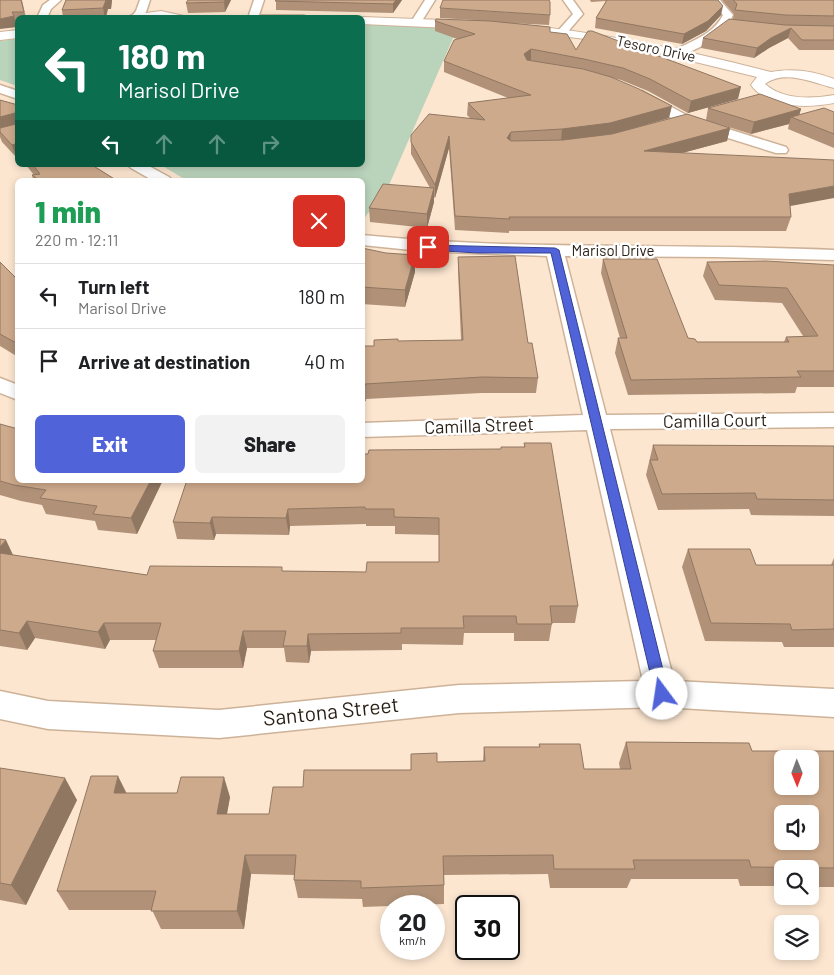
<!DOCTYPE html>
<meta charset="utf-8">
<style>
body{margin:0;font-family:Barlow,sans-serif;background:#f2f2f2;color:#202124;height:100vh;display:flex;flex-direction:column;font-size:19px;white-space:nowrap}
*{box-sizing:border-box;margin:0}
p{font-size:16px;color:#757577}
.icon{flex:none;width:28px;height:28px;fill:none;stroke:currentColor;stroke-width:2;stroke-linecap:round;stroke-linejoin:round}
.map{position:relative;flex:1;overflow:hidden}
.side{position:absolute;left:15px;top:178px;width:350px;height:305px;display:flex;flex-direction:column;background:#fff;border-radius:8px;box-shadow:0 2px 8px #0003}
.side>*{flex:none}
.top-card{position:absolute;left:15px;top:15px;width:350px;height:152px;border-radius:8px;box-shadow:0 2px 8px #0003;background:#0b6e4f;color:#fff;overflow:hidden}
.needle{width:32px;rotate:179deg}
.buttons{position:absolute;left:774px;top:750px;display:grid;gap:10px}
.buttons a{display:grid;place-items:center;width:45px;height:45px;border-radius:8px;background:#fff;box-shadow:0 2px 8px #0003;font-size:25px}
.speed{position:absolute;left:380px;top:895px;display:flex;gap:10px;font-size:25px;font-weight:700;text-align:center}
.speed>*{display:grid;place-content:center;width:65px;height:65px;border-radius:50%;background:#fff;box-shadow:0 2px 8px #0003;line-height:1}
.speed small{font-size:12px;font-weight:400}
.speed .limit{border:2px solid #111;border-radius:8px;background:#fff;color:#111}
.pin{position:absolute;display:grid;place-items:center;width:42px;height:42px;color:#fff;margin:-21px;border-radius:10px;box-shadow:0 2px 8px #0006}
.me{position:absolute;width:55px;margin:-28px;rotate:346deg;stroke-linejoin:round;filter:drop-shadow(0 0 4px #0008)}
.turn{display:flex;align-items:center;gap:18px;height:105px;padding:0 20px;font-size:22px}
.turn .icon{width:65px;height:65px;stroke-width:2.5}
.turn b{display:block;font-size:35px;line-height:42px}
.lanes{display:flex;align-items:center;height:48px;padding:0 20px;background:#0003;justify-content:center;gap:25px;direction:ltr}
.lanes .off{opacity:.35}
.round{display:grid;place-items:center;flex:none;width:52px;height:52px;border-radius:8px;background:#f2f2f2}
.headline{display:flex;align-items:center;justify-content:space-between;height:85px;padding:0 20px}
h1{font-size:30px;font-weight:800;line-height:38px;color:#1e9e55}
.button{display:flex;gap:10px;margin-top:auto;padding:10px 20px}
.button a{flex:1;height:58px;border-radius:8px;background:#5063d9;color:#fff;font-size:20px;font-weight:800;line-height:58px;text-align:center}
.button a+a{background:#f2f2f2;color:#202124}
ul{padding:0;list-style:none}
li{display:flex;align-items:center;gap:15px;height:65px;padding:0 20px;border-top:1px solid #e0e0e0}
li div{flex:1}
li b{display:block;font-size:19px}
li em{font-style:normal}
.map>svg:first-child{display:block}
</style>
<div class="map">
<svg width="834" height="975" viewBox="0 0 834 975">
<rect width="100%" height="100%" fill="#fce6d0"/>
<g fill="#bad3bb">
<polygon points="363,24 457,29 389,185 363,220 362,180 186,180 161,165 362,165"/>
<polygon points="17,39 18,39 17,86 0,80 0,41"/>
</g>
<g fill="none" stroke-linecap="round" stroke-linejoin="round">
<defs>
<g id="minor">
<polygon points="50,0 61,0 51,9 47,18 37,18 43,5"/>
<polygon points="140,0 150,0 146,12 141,18 133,18 132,16 136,11"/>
<polygon points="254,0 264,0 258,18 248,18"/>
<polygon points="425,0 435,0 420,24 412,24 411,22"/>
<polygon points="563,0 573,0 583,14 565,35 561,36 556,33 573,14"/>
<path d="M 710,0 L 720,0 L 733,15 C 730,21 727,27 722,32 C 714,40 684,58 673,55 L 671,53 L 673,51 C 691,41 713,35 723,15 Z"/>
<polygon points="0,85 18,91 18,99 0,93"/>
<polygon points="642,91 690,117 786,147 788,150 786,153 776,153 680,123 637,98 636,95"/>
<polygon points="128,165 147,165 169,177 172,180 152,180 131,168"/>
<path d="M 362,235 C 519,251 677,243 834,250 L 834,260 L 716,257 L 565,256 L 606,415 L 834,413 L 834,427 L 610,429 L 674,681 L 834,689 L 834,717 L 662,707 L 459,713 L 219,738 L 48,729 L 0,719 L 0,691 L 48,701 L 219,710 L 459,685 L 643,681 L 587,430 L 362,437 L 362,423 L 583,415 L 547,256 L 421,251 L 362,245 Z"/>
<polygon points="0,378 18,385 18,400 0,393"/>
</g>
<g id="tertiary">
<polygon points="161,11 184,16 185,18 126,18 131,15"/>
<polygon points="261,15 304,15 309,18 256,18"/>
<polygon points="362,17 472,21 478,25 472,29 362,24 362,18 358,18"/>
<path d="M 513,24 C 601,32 686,50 771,72 C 792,68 814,71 834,79 L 834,88 C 813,83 785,69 765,84 C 783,100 812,99 834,95 L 834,103 C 808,108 768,109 751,85 L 757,77 L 642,49 L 578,38 L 509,31 L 507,28 L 509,25 Z"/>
<polygon points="18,30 18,38 0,40 0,32"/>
</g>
</defs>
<use href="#minor" stroke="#cdb298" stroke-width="3"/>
<use href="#tertiary" stroke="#cdb298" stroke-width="2"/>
<use href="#minor" fill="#fff" fill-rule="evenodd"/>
<use href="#tertiary" fill="#fff" fill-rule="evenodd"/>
</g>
<g fill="#b19278">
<polygon points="0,0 22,0 26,18 18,18 18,22 16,22 17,27"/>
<polygon points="66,0 114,0 112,0 111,9 108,9 106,18 63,18 62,10"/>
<polygon points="231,0 225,12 188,13 186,3"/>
<polygon points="276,0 402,0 393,13 276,10"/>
<polygon points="590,0 718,0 721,15 706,31 682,44 595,28 596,18 606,1 591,2"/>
<polygon points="722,0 834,0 834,50 799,50 788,38 769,48 754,58 701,48 703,38 733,19 734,14"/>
<polygon points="440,8 550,15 549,25 508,23 550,32 576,50 738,99 688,113 648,91 621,80 613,78 669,118 611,135 706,120 708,108 801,109 799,115 834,112 834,148 788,129 789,124 751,134 709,121 730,128 727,141 682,153 790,206 791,217 786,231 509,231 509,233 455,230 449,148 435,198 434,197 434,202 427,228 370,222 369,208 430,188 411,154 411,135 470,118 467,115 468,103 508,98 444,72 444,61 457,39 435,31 435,21 474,20 440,18"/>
<polygon points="0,100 18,105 18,157 16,157 2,142 0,137"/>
<polygon points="26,165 92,165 116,180 33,180 32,175 34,175"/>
<polygon points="362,248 415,272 405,307 362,304"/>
<polygon points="458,257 528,343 538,378 536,393 481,393 366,399 366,401 362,402 362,346 374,346 398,341 461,340 458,271"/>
<polygon points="603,259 688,338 697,342 784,342 786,337 803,336 782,303 715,300 703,276 707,262 834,265 834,387 797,387 795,393 628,395 615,353 618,338 620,338 601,273"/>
<polygon points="0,262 18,280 18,357 0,346"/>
<polygon points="0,424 163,480 137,534 98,530 95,521 46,514 42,505 21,501 0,495"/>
<polygon points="524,443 578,606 575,623 552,623 549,641 514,641 514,633 464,633 463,645 402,644 402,650 311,651 309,663 286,662 284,648 247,648 243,668 159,668 153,651 156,640 110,640 105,649 35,638 27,650 0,646 0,539 13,555 147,575 283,571 366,572 439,562 439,535 395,534 395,526 366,526 366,524 290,526 289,535 216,534 214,540 177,539 173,522 501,449 501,447 524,447"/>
<polygon points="653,445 834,446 834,516 751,515 749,509 658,510 646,475"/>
<polygon points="688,549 756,565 831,565 834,558 834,647 784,647 782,642 705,641 682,567"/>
<polygon points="626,742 752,751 834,751 834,887 810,887 810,869 782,869 782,886 740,886 738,879 631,879 627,888 550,888 548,874 444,875 444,904 363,907 362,899 298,898 294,880 294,875 251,874 244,929 161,929 152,910 69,910 57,891 126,793 230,797 227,814 269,814 303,787 411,770 411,754 437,762 483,761 484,747 539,747 539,744 584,769 620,769 619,763"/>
<polygon points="0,768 77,800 26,905 0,900"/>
</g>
<g fill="#907762">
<polygon points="106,0 114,0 112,0 111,9 108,9 105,18 103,8"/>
<polygon points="225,0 231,0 225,12 224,2"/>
<polygon points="396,0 402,0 393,13 393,4"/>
<polygon points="723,6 721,15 706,31 682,44 684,34"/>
<polygon points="14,16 17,27 0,29 0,19"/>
<polygon points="791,28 788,38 769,48 754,58 757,48 771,38"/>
<polygon points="531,49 531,60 523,65 524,54"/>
<polygon points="741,87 738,99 688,113 691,101"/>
<polygon points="672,106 669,118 609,135 561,141 562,129"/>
<polygon points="801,109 798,119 791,117 789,124 751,134 754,122"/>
<polygon points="15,113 18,126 0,130 0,117"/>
<polygon points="730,128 727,141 641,164 644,151"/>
<polygon points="511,132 510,144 507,138"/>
<polygon points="449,136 449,148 435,198 435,185"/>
<polygon points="15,144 18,151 18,157 16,157 12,145"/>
<polygon points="834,186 834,198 785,207 789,194"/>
<polygon points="434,188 434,202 427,228 427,214"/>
<polygon points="415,255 415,272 405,307 405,290"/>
<polygon points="151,480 163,480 137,534 131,518"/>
<polygon points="288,509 290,526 289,535 286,518"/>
<polygon points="212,517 216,534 214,540 210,523"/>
<polygon points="6,540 14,557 0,561 0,547"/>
<polygon points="27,621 35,638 27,650 19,633"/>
<polygon points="104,623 110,640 105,649 98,632"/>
<polygon points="243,631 247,648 243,668 239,651"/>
<polygon points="308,634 311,651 309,663 307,646"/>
<polygon points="118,776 128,796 114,793"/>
<polygon points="224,777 230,797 223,834 217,814"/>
<polygon points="65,778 77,800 26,905 11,885"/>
<polygon points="245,855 251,874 244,929 237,911"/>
</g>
<g fill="#ceaa8c" stroke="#907762" fill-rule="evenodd">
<polygon points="0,0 21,0 24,12 12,12 14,16 0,19"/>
<polygon points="66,0 106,0 103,8 62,10"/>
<polygon points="188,0 225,0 224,2 186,3"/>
<polygon points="276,0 396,0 393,4 275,1"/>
<polygon points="443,0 549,0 550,2 550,15 440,8"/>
<polygon points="607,0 718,0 723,6 708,21 684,34 596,18"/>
<polygon points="733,0 834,0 834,16 785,15 735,10 737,4"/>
<polygon points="436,19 490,21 550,27 550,32 567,34 576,50 588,31 592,31 741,87 691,101 650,79 623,68 584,59 531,49 524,54 527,60 583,69 611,77 639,89 672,106 610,123 562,129 511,132 507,138 511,141 563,140 612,134 687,114 730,128 644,151 834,160 834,186 789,194 791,217 509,217 510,219 455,216 449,136 435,185 411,142 411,135 429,114 485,120 468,103 531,95 444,61 454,40 475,34 435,21"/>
<polygon points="729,19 785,25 834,26 834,40 802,40 791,28 771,38 757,48 703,38"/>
<polygon points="760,94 801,109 754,122 708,108"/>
<polygon points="0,100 18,105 18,147 15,144 12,145 0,132 0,128 16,124 15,113 0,117"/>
<polygon points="824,108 834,112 834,134 791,117"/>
<polygon points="33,165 92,165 116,180 39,180 32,175 40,174"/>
<polygon points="383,184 434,188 427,214 369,208"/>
<polygon points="362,248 386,253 415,255 405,290 362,287"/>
<polygon points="515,256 528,343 532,343 538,378 482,377 365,384 365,386 362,386 362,346 374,346 374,340 398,339 398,341 463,340 458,257"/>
<polygon points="603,259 657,259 688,338 695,339 697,342 789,342 786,337 818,336 787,288 719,285 707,262 766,261 834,265 834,371 797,371 801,377 631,380 618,338 627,338"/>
<polygon points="0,262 18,280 18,344 0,334"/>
<polygon points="0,424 18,429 18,480 151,480 131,518 93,514 97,506 40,498 46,490 14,485 0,481"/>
<polygon points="524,443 551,443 578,606 550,606 552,624 517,624 516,616 463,616 464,628 401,628 401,633 308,634 307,646 283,646 286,631 243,631 239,651 153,651 161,623 104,623 98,632 27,621 19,633 0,630 0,553 147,575 150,566 282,567 282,571 366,572 367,562 439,562 439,518 394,517 394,509 365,509 365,507 288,509 286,518 212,517 210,523 173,522 187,480 362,480 362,454 368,454 369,450 501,449 501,447 525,447"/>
<polygon points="653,445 834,446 834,500 757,499 755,493 662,494 650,460 658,460"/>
<polygon points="0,539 6,540 0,547"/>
<polygon points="688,549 750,549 756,565 834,565 834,629 792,630 790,624 711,623"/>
<path d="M 626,742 L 749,743 L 752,751 L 834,751 L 834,868 L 751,867 L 749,860 L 633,860 L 635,869 L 554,869 L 553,855 L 443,856 L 444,885 L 361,888 L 361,881 L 294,880 L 296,855 L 245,855 L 237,911 L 151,911 L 156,891 L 57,891 L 91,776 L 118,776 L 114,793 L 177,793 L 181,777 L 224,777 L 217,814 L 269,814 L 273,787 L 303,787 L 304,770 L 411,770 L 411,754 L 437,753 L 437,762 L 485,761 L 484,747 L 540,747 L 539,744 L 580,744 L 584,769 L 631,769 ZM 782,759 L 810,759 L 810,786 L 782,786 ZM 782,814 L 810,814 L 810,841 L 782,841 Z"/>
<polygon points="0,768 65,778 11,885 0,883"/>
</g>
<polygon fill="#5063d9" stroke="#34408d" points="426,245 555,248 559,250 669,694 667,699 662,700 657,699 655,694 551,253 478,253 428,250 426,249"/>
<g text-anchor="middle" stroke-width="5" stroke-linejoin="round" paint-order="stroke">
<g font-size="15" fill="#291f15" stroke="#fff">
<text transform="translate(656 49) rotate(12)" y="5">Tesoro Drive</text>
<text x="613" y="256">Marisol Drive</text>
</g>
<g font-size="18" fill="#291f15" stroke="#fff">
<text transform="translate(715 421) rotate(-1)" y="6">Camilla Court</text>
<text transform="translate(479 426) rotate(-2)" y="6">Camilla Street</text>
</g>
<g font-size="21" fill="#291f15" stroke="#fff">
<text transform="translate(331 712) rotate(-6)" y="7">Santona Street</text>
</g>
</g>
</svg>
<div class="buttons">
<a><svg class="needle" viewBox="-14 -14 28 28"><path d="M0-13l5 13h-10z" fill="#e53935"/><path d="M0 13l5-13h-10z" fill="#757577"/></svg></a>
<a><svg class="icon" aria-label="sound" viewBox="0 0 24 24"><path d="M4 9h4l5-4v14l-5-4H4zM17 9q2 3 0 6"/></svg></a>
<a><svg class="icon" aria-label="search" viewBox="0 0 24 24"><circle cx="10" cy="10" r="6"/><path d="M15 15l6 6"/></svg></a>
<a><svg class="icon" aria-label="layers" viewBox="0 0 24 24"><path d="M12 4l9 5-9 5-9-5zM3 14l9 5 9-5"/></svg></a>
</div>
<div class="speed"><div>20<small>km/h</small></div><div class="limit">30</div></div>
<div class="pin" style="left:428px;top:247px;background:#d93025"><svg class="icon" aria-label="arrive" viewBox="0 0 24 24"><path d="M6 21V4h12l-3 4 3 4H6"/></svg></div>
<svg class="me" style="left:662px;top:694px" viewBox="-20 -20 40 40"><circle r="19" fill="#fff"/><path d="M0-13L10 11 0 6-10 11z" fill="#5063d9"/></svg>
<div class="top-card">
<div class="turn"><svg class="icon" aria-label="left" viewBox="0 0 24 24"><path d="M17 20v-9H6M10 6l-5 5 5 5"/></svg><div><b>180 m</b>Marisol Drive</div></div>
<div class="lanes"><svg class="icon" aria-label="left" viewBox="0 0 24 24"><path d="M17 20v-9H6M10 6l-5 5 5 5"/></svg><svg class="icon off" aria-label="ahead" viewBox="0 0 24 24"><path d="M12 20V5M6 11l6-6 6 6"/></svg><svg class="icon off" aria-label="ahead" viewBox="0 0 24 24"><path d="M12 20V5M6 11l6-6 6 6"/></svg><svg class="icon off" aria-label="right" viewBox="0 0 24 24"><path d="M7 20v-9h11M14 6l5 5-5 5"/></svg></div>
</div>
<section class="side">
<div class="headline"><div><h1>1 min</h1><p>220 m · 12:11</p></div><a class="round" style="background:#d93025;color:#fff"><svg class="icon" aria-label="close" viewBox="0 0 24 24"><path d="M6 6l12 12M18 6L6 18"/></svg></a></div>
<ul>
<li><svg class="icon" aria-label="left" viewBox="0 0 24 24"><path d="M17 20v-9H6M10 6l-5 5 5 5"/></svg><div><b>Turn left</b><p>Marisol Drive</p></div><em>180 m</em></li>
<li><svg class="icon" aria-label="arrive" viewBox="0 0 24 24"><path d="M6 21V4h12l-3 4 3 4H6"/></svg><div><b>Arrive at destination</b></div><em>40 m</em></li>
</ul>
<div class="button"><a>Exit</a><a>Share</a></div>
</section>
</div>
